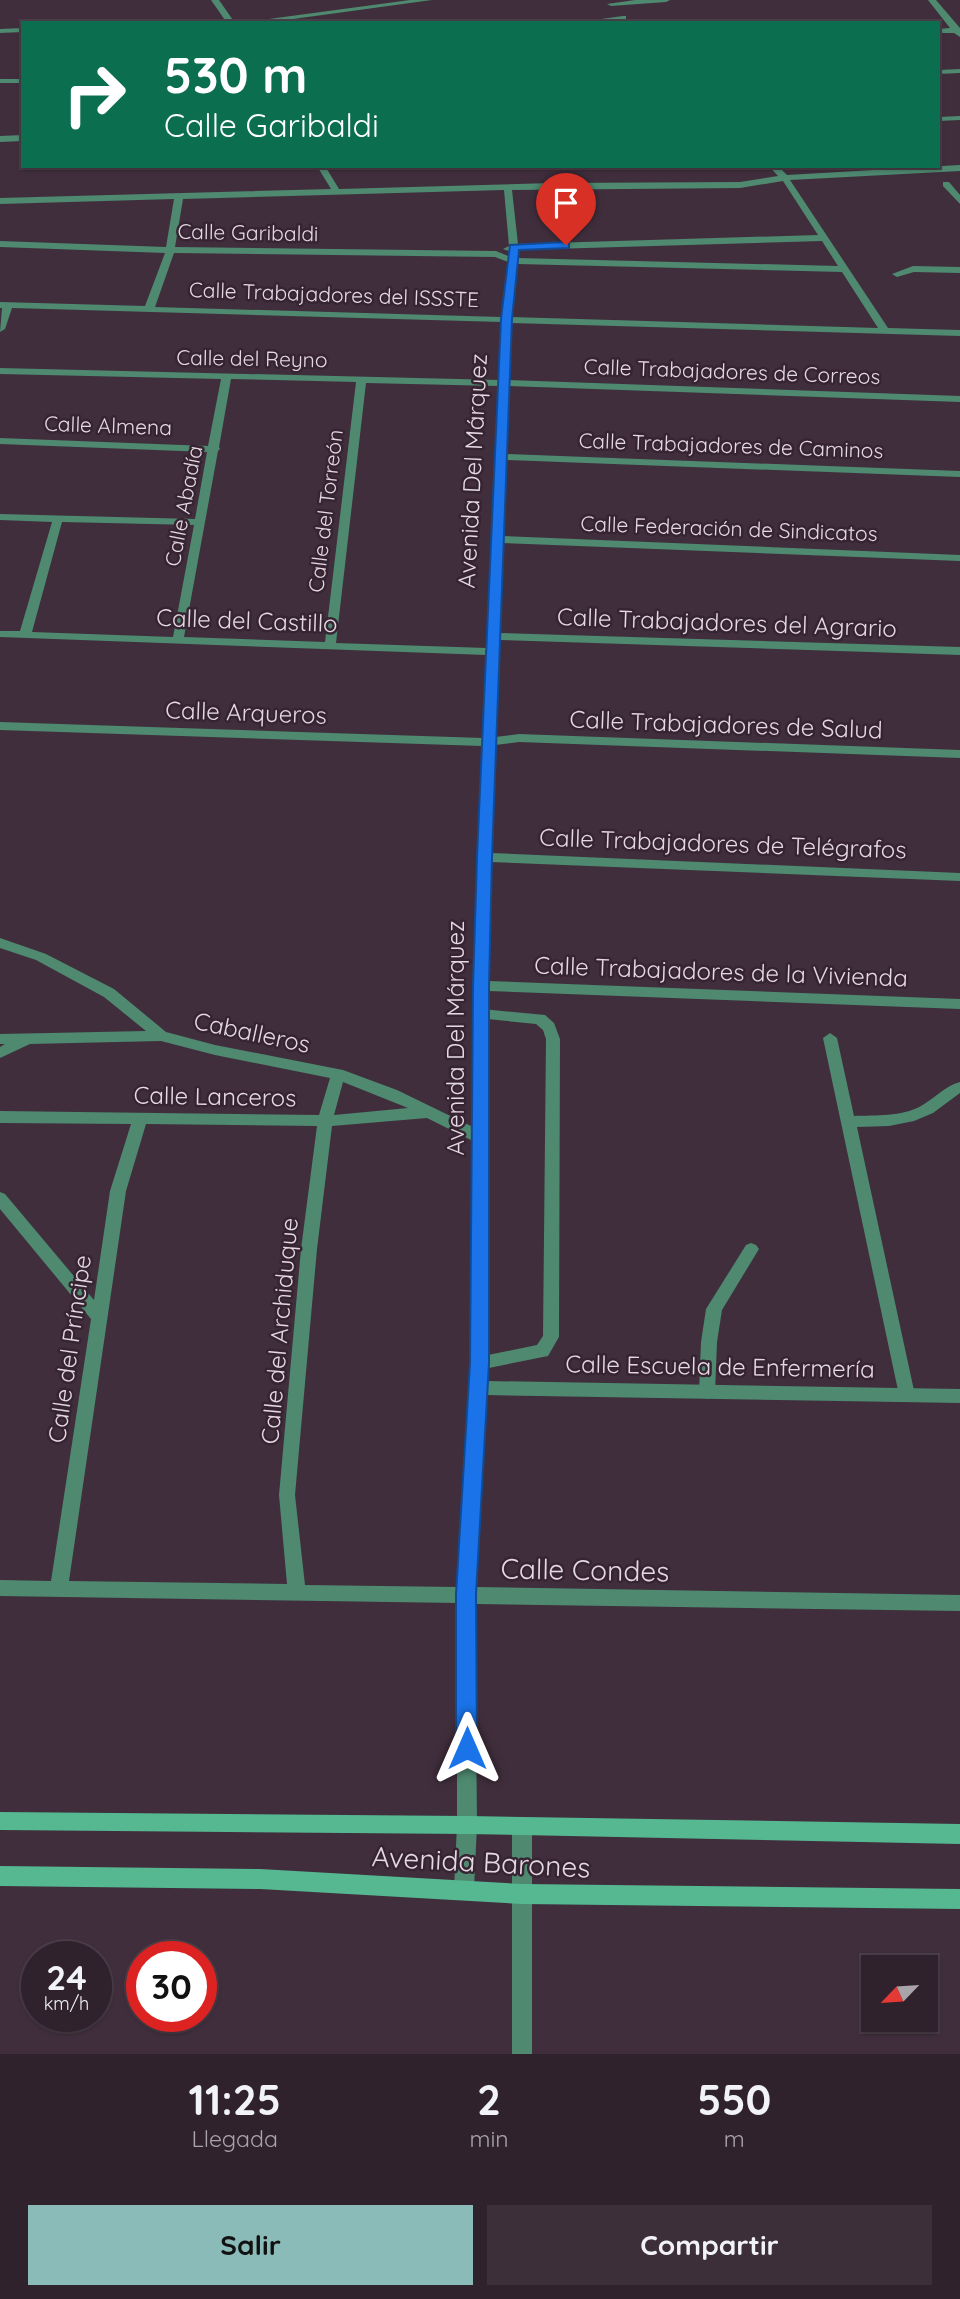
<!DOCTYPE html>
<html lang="es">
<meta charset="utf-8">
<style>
body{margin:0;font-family:Quicksand,sans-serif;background:#3c2f39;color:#f1f3f6;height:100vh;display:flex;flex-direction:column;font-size:26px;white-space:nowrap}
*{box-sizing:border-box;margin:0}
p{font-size:23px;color:#a8a4aa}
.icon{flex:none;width:38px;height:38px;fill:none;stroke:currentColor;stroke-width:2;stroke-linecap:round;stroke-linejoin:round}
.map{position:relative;height:2054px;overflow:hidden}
.sheet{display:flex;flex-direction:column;background:#30222d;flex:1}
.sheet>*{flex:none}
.top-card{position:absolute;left:21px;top:21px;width:919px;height:147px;border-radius:0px;box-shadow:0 2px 5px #0004,0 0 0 2px #4b3f49;background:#0b6e4f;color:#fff;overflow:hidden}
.needle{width:46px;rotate:245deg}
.buttons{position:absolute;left:861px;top:1955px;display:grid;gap:14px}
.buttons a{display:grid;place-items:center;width:77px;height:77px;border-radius:0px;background:#30222d;box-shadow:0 2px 5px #0004,0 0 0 2px #4b3f49;font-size:35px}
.speed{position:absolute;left:21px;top:1941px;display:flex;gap:14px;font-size:35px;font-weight:700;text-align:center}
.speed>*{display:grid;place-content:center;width:91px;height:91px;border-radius:50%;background:#30222d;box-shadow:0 2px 5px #0004,0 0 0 2px #4b3f49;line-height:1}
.speed small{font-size:18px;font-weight:400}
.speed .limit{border:10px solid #d22;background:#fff;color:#111}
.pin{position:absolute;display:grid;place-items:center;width:60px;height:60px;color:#fff;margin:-72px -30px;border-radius:50% 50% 50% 0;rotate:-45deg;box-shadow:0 0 7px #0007}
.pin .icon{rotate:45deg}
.me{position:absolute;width:77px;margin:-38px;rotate:0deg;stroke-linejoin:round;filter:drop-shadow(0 0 5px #0008)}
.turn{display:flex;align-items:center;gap:24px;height:147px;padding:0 28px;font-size:32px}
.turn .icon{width:91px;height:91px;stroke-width:2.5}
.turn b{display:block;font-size:49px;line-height:60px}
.eta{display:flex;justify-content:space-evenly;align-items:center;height:119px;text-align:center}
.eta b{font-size:42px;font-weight:700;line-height:49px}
.primary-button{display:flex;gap:14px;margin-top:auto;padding:14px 28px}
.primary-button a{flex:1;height:80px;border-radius:0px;background:#8bbbb9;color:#111;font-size:28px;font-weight:700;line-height:80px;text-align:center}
.primary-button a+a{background:#3c2f39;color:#f1f3f6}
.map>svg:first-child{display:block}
</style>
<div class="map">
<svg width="960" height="2054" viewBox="0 0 960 2054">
<rect width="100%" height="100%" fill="#402e3c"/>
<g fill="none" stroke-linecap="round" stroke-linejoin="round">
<g fill="#4e8970" fill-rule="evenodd">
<polygon points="482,1009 545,1015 554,1023 560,1039 559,1337 548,1356 479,1370 473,1368 471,1363 473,1358 537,1345 543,1336 546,1039 543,1030 536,1024 477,1018 475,1014 477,1010"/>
<path d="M 830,1033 L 837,1038 L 854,1116 C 876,1115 901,1117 921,1106 C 935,1098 945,1086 960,1082 L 960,1093 L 933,1113 L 914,1121 L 889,1126 L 857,1127 L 915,1395 L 913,1400 L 907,1402 L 901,1400 L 899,1395 L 823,1038 Z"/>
<polygon points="751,1243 756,1245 759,1249 722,1310 717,1342 715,1392 713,1397 707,1399 701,1397 699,1392 701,1342 706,1309 746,1245"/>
</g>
<g fill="#4e8970" fill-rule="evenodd">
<polygon points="211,0 219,0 235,23 227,23"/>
<polygon points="410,0 432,0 264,23 240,23"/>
<polygon points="635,0 670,0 666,2 611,6 607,4"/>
<polygon points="928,0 936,0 960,28 960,37 954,33 938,33 938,29 950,28"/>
<polygon points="623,16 626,16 626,20 572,23"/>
<polygon points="23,28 23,32 0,33 0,29"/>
<polygon points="960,69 960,73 938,74 938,70"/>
<rect x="0" y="79" width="23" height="4"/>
<polygon points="960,116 960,120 938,121 938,117"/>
<polygon points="23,135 23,141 0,142 0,136"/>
<path d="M 960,165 L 960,171 L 790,180 L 888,328 L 960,330 L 960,336 L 511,323 L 508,380 L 960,396 L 960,402 L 508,386 L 506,454 L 960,471 L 960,477 L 505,460 L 503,536 L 960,555 L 960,561 L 502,543 L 499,633 L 960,647 L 960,655 L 499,640 L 495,737 L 519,734 L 960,750 L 960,758 L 519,742 L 495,745 L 491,853 L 960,873 L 960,881 L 490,862 L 488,981 L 960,999 L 960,1009 L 488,991 L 486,1381 L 960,1389 L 960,1403 L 485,1395 L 475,1587 L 960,1595 L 960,1611 L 475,1604 L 477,1825 L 474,1889 L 471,1896 L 464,1899 L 457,1896 L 454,1889 L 457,1825 L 457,1603 L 0,1596 L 0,1580 L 51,1581 L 91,1319 L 0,1209 L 0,1192 L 5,1194 L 94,1300 L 110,1191 L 131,1124 L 0,1123 L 0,1111 L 319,1115 L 330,1078 L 215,1055 L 161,1041 L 30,1044 L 0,1058 L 0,1047 L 5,1044 L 0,1044 L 0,1034 L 146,1031 L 104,997 L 36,960 L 0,948 L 0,938 L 46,954 L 114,989 L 166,1032 L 215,1045 L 343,1070 L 397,1090 L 473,1127 L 474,986 L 482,746 L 0,730 L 0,722 L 483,738 L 486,655 L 0,637 L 0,631 L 20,631 L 52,522 L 0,520 L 0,514 L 195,519 L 207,452 L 0,444 L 0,438 L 208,446 L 221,379 L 0,374 L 0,368 L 499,380 L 501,322 L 12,308 L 5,329 L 0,332 L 2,308 L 0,308 L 0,302 L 145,306 L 165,253 L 0,247 L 0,241 L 166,247 L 174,199 L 0,204 L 0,198 L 331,189 L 317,166 L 325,166 L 339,189 L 553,183 L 740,182 L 778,176 L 769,166 L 778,166 L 787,175 ZM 783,181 L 818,235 L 518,244 L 512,190 L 740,188 ZM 504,190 L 509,246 L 503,249 L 509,251 L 508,256 L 496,251 L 175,247 L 183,199 ZM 822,241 L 838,266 L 517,258 L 518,250 ZM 174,253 L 495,257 L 508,262 L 501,317 L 155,307 ZM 517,264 L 842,272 L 878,328 L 511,317 ZM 231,379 L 356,382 L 325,642 L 184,637 L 218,451 L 220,449 L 219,447 ZM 366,383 L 498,386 L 487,648 L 336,643 ZM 62,522 L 194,525 L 173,637 L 32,632 ZM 343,1082 L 408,1108 L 334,1115 ZM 427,1118 L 473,1141 L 471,1363 L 458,1587 L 305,1585 L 295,1495 L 317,1249 L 332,1126 ZM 146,1124 L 317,1126 L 301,1249 L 279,1495 L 287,1584 L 69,1581 L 126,1191 Z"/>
<polygon points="943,182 949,182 960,195 960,204 943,186"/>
<polygon points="913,266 960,267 960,273 914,272 897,277 892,274"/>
<polygon points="522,1817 529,1819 532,1826 532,2054 512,2054 512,1826 515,1819"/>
</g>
<g fill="#55b891" fill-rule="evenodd">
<polygon points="0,1812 467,1816 960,1824 960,1844 467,1834 0,1830"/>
<polygon points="0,1866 260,1869 522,1884 960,1889 960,1909 522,1904 260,1889 0,1886"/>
</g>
</g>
<polygon fill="#1a73e8" stroke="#114b97" stroke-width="2" points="566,242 569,243 569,248 519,250 512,319 492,857 489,986 489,1363 476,1594 477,1748 474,1755 467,1758 459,1755 456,1748 456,1594 470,1363 473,986 477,857 501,319 510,245"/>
<g text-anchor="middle" stroke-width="5" stroke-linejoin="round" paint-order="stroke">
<g font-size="21" fill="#e4d8e1" stroke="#362432">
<text transform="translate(248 233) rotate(1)" y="7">Calle Garibaldi</text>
<text transform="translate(334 295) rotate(2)" y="7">Calle Trabajadores del ISSSTE</text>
<text transform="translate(252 359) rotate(1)" y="7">Calle del Reyno</text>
<text transform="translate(732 372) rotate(2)" y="7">Calle Trabajadores de Correos</text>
<text transform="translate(108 426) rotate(2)" y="7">Calle Almena</text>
<text transform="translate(731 446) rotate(2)" y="7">Calle Trabajadores de Caminos</text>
<text transform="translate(184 506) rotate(-79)" y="7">Calle Abadía</text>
<text transform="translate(326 511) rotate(-83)" y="7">Calle del Torreón</text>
<text transform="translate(729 529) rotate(2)" y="7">Calle Federación de Sindicatos</text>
</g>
<g font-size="24" fill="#e4d8e1" stroke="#362432">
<text transform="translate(473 471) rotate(-87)" y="8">Avenida Del Márquez</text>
<text transform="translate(247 621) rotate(2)" y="8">Calle del Castillo</text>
<text transform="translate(727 623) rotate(2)" y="8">Calle Trabajadores del Agrario</text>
<text transform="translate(246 713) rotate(2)" y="8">Calle Arqueros</text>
<text transform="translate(726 725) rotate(2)" y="8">Calle Trabajadores de Salud</text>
<text transform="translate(723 844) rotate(2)" y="8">Calle Trabajadores de Telégrafos</text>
<text transform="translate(721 972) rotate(2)" y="8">Calle Trabajadores de la Vivienda</text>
<text transform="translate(252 1033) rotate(12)" y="8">Caballeros</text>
<text transform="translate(456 1038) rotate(-90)" y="8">Avenida Del Márquez</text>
<text transform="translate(215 1097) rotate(1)" y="8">Calle Lanceros</text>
<text transform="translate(280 1331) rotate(-85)" y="8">Calle del Archiduque</text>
<text transform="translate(70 1349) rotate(-82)" y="8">Calle del Príncipe</text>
<text transform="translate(720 1367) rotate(1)" y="8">Calle Escuela de Enfermería</text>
</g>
<g font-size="28" fill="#e4d8e1" stroke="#362432">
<text transform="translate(585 1570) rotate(1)" y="10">Calle Condes</text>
<text transform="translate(481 1862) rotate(3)" y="10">Avenida Barones</text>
</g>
</g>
</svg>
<div class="buttons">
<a><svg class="needle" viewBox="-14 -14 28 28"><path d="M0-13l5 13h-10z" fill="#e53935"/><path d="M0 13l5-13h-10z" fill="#a8a4aa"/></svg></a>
</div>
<div class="speed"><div>24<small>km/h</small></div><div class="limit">30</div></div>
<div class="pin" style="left:566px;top:245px;background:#d93025"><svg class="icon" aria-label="arrive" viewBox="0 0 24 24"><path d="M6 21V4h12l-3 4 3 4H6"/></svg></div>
<svg class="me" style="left:467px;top:1748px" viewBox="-20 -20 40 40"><path d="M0-17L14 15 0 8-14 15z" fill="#1a73e8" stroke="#fff" stroke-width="4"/></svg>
<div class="top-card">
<div class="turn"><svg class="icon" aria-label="right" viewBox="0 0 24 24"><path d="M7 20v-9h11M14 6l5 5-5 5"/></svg><div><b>530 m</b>Calle Garibaldi</div></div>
</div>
</div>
<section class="sheet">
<div class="eta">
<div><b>11:25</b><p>Llegada</p></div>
<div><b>2</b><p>min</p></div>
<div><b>550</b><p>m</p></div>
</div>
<div class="primary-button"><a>Salir</a><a>Compartir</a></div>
</section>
